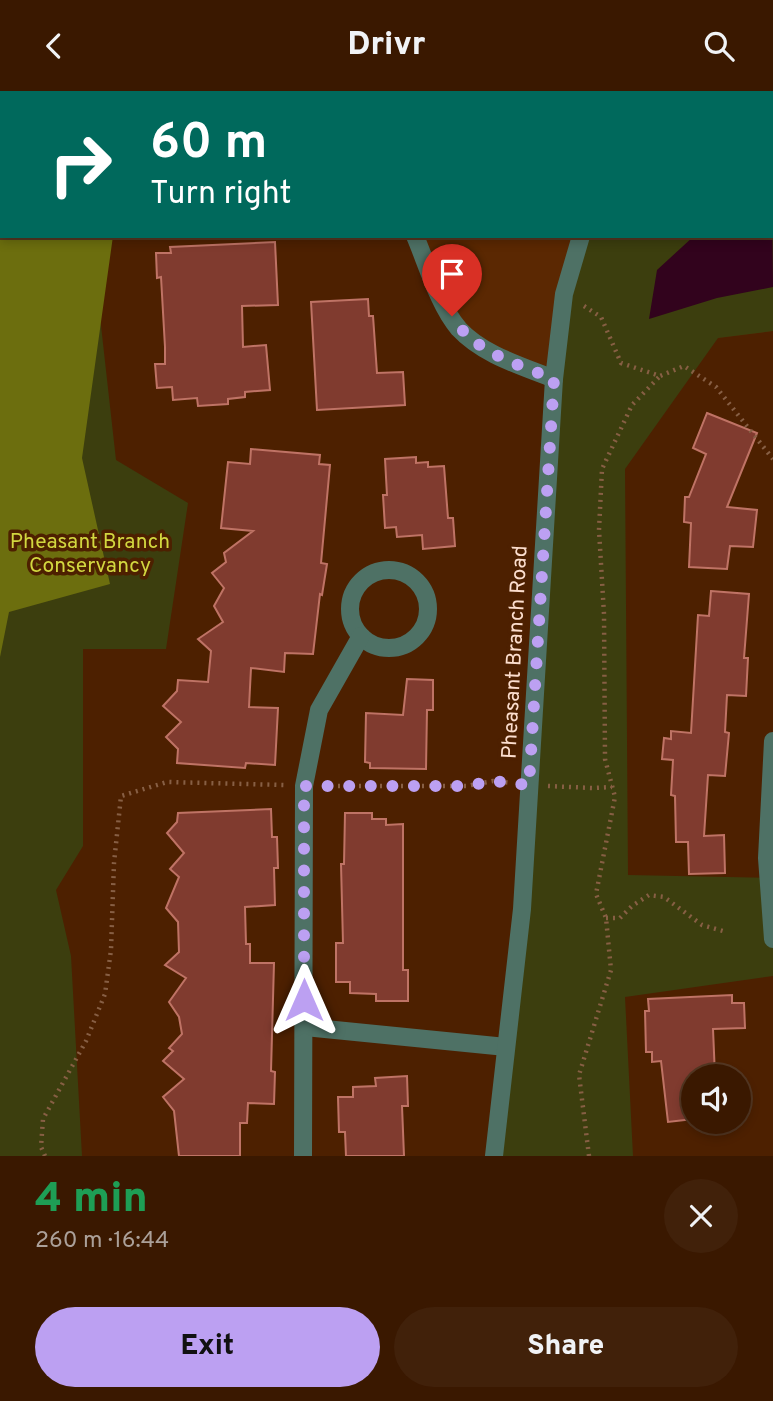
<!DOCTYPE html>
<meta charset="utf-8">
<style>
body{margin:0;font-family:Overpass,sans-serif;background:#41210a;color:#f1f3f6;height:100vh;display:flex;flex-direction:column;font-size:26px;white-space:nowrap}
*{box-sizing:border-box;margin:0}
p{font-size:23px;color:#aba099}
.icon{flex:none;width:38px;height:38px;fill:none;stroke:currentColor;stroke-width:2;stroke-linecap:round;stroke-linejoin:round}
.map{position:relative;height:1065px;overflow:hidden}
.details{display:flex;flex-direction:column;background:#3a1800;flex:1}
.details>*{flex:none}
.top-card{position:absolute;left:0px;top:0px;width:774px;height:147px;box-shadow:0 4px 10px #0003,0 0 0 2px #543722;background:#00695c;color:#fff;overflow:hidden}
.controls{position:absolute;left:681px;top:973px;display:grid;gap:14px}
.controls a{display:grid;place-items:center;width:70px;height:70px;border-radius:50%;background:#3a1800;box-shadow:0 4px 10px #0003,0 0 0 2px #543722;font-size:35px}
.pin{position:absolute;display:grid;place-items:center;width:60px;height:60px;color:#fff;margin:-72px -30px;border-radius:50% 50% 50% 0;rotate:-45deg;box-shadow:0 0 7px #0007}
.pin .icon{rotate:45deg}
.me{position:absolute;width:77px;margin:-38px;rotate:0deg;stroke-linejoin:round;filter:drop-shadow(0 0 5px #0008)}
.turn{display:flex;align-items:center;gap:24px;height:147px;padding:0 35px;font-size:32px}
.turn .icon{width:91px;height:91px;stroke-width:2.5}
.turn b{display:block;font-size:49px;line-height:60px}
.round{display:grid;place-items:center;flex:none;width:74px;height:74px;border-radius:37px;background:#41210a}
.headline{display:flex;align-items:center;justify-content:space-between;height:119px;padding:0 35px}
h1{font-size:42px;font-weight:800;line-height:52px;color:#1e9e55}
.action{display:flex;gap:14px;margin-top:auto;padding:14px 35px}
.action a{flex:1;height:80px;border-radius:42px;background:#bca0f2;color:#111;font-size:28px;font-weight:800;line-height:80px;text-align:center}
.action a+a{background:#41210a;color:#f1f3f6}
header{display:flex;justify-content:space-between;align-items:center;height:91px;padding:0 35px;background:#3a1800;font-size:32px;font-weight:800}
.map>svg:first-child{display:block}
</style>
<header><svg class="icon" aria-label="back" viewBox="0 0 24 24"><path d="M15 5l-7 7 7 7"/></svg>Drivr<svg class="icon" aria-label="search" viewBox="0 0 24 24"><circle cx="10" cy="10" r="6"/><path d="M15 15l6 6"/></svg></header>
<div class="map">
<svg width="773" height="1065" viewBox="0 0 773 1065">
<rect width="100%" height="100%" fill="#4d2000"/>
<polygon fill="#5b2802" points="356,0 773,0 773,240 718,247 554,288 459,238 415,145 772,145 772,2"/>
<g fill="#3c3e0e">
<polygon points="0,0 2,145 91,145 116,369 188,412 166,558 83,558 83,755 56,799 71,865 82,1065 0,1065"/>
<polygon points="692,0 773,0 773,240 718,247 625,378 628,784 773,787 773,885 625,906 633,1065 494,1065 550,356 581,145 772,145 772,2 689,2"/>
</g>
<polygon fill="#6c6e0e" points="0,0 133,1 2,2 2,145 113,145 82,367 110,493 9,521 0,566"/>
<polygon fill="#32031d" points="772,102 773,196 717,207 649,228 657,179 694,145 772,145"/>
<g fill="#803b2f" stroke="#bf7365" stroke-width="2">
<polygon points="275,151 278,214 242,215 243,256 266,254 270,299 245,301 245,306 228,308 228,313 198,315 197,307 173,309 172,296 157,297 155,273 165,273 165,256 161,186 157,187 156,162 171,162 170,156"/>
<polygon points="368,208 369,225 373,225 377,282 403,281 405,314 317,319 311,211"/>
<polygon points="707,322 757,342 727,416 757,419 753,456 730,455 727,478 689,476 691,432 684,431 685,406 689,406 706,363 693,357"/>
<polygon points="251,358 320,364 319,373 330,374 321,472 327,473 322,504 320,503 313,563 285,562 284,581 251,577 249,616 278,617 275,674 246,672 245,677 177,672 178,658 166,646 181,631 163,615 177,600 178,589 208,591 211,560 198,548 223,531 214,515 224,497 212,482 226,471 224,462 253,440 221,437 228,371 250,373"/>
<polygon points="416,366 416,372 428,371 428,376 444,375 448,427 453,427 455,455 423,458 422,444 397,446 396,436 385,437 383,404 387,404 385,368"/>
<polygon points="711,500 749,503 744,567 748,567 746,605 727,604 725,641 729,642 725,685 708,684 704,745 724,744 725,782 689,783 688,751 676,751 675,705 671,704 673,669 662,668 664,647 671,648 671,640 691,642 698,524 709,525"/>
<polygon points="407,588 433,589 433,619 427,619 426,678 370,677 370,672 365,671 366,622 403,624"/>
<polygon points="271,718 272,746 277,746 278,777 274,777 275,814 245,816 246,853 250,853 250,872 274,872 271,980 275,981 274,1013 248,1012 247,1032 240,1032 240,1065 179,1065 174,1020 163,1006 184,988 163,970 173,960 169,957 182,943 179,926 169,911 186,887 165,874 179,861 178,831 166,817 179,786 170,778 184,762 167,742 177,731 178,722"/>
<polygon points="345,722 372,722 372,728 386,728 386,734 403,733 403,879 408,879 408,910 376,910 376,903 350,902 350,891 336,891 336,852 343,852 341,773 344,773"/>
<polygon points="732,904 732,912 744,912 745,937 713,938 715,985 693,985 693,1028 668,1031 661,970 652,971 652,961 646,961 645,920 649,920 648,908"/>
<polygon points="407,985 408,1015 402,1015 404,1065 346,1065 345,1041 339,1041 338,1006 353,1006 353,996 376,995 375,987"/>
</g>
<g fill="none" stroke-linecap="round" stroke-linejoin="round">
<g stroke="#875f44" stroke-width="4.5" stroke-dasharray="2 5" stroke-linecap="butt">
<polyline points="584,215 601,226 621,272 660,285 684,275 716,296 773,368"/>
<polyline points="324,695 466,695 493,690 511,692"/>
<polyline points="548,695 592,697 612,696"/>
<polyline points="606,827 620,827 632,815 649,804 664,806 702,834 723,840"/>
<polyline points="45,1065 41,1056 43,1028 86,950 105,903 111,859 114,772 121,705 167,691 284,694"/>
<polyline points="589,1065 579,984 611,879 606,827 596,803 615,706 605,668 604,523 599,439 602,378 632,314 660,285"/>
</g>
<g stroke="#4e7165" stroke-width="18">
<polyline points="356,0 356,2"/>
<path d="M 415,145 C 427,173 439,215 459,238 C 483,264 522,275 554,288"/>
<circle cx="389" cy="518" r="39"/>
<polyline points="773,650 767,767 773,848"/>
<polyline points="305,936 506,956"/>
<polyline points="303,1065 304,695 319,619 361,545"/>
</g>
<g stroke="#4e7165" stroke-width="18">
<polyline points="689,2 692,0"/>
<polyline points="494,1065 522,818 554,288 564,203 581,145"/>
</g>
</g>
<g fill="none" stroke-linecap="round" stroke-linejoin="round">
<path stroke="#bca0f2" stroke-width="12" stroke-dasharray="0 21.6" d="M 304,909 L 304,695 L 467,695 L 493,690 L 529,694 L 554,288 C 517,273 473,261 452,225"/>
</g>
<g text-anchor="middle" stroke-width="7" stroke-linejoin="round" paint-order="stroke">
<g font-size="21" fill="#d2d73f" stroke="#4d2000">
<text x="90" y="457">Pheasant Branch<tspan x="90" dy="24">Conservancy</tspan></text>
</g>
<g font-size="21" fill="#fcdece" stroke="#4d2000">
<text transform="translate(514 561) rotate(-87)" y="7">Pheasant Branch Road</text>
</g>
</g>
</svg>
<div class="controls">
<a><svg class="icon" aria-label="sound" viewBox="0 0 24 24"><path d="M4 9h4l5-4v14l-5-4H4zM17 9q2 3 0 6"/></svg></a>
</div>
<div class="pin" style="left:452px;top:225px;background:#d93025"><svg class="icon" aria-label="arrive" viewBox="0 0 24 24"><path d="M6 21V4h12l-3 4 3 4H6"/></svg></div>
<svg class="me" style="left:304px;top:909px" viewBox="-20 -20 40 40"><path d="M0-17L14 15 0 8-14 15z" fill="#bca0f2" stroke="#fff" stroke-width="4"/></svg>
<div class="top-card">
<div class="turn"><svg class="icon" aria-label="right" viewBox="0 0 24 24"><path d="M7 20v-9h11M14 6l5 5-5 5"/></svg><div><b>60 m</b>Turn right</div></div>
</div>
</div>
<section class="details">
<div class="headline"><div><h1>4 min</h1><p>260 m · 16:44</p></div><a class="round"><svg class="icon" aria-label="close" viewBox="0 0 24 24"><path d="M6 6l12 12M18 6L6 18"/></svg></a></div>
<div class="action"><a>Exit</a><a>Share</a></div>
</section>
